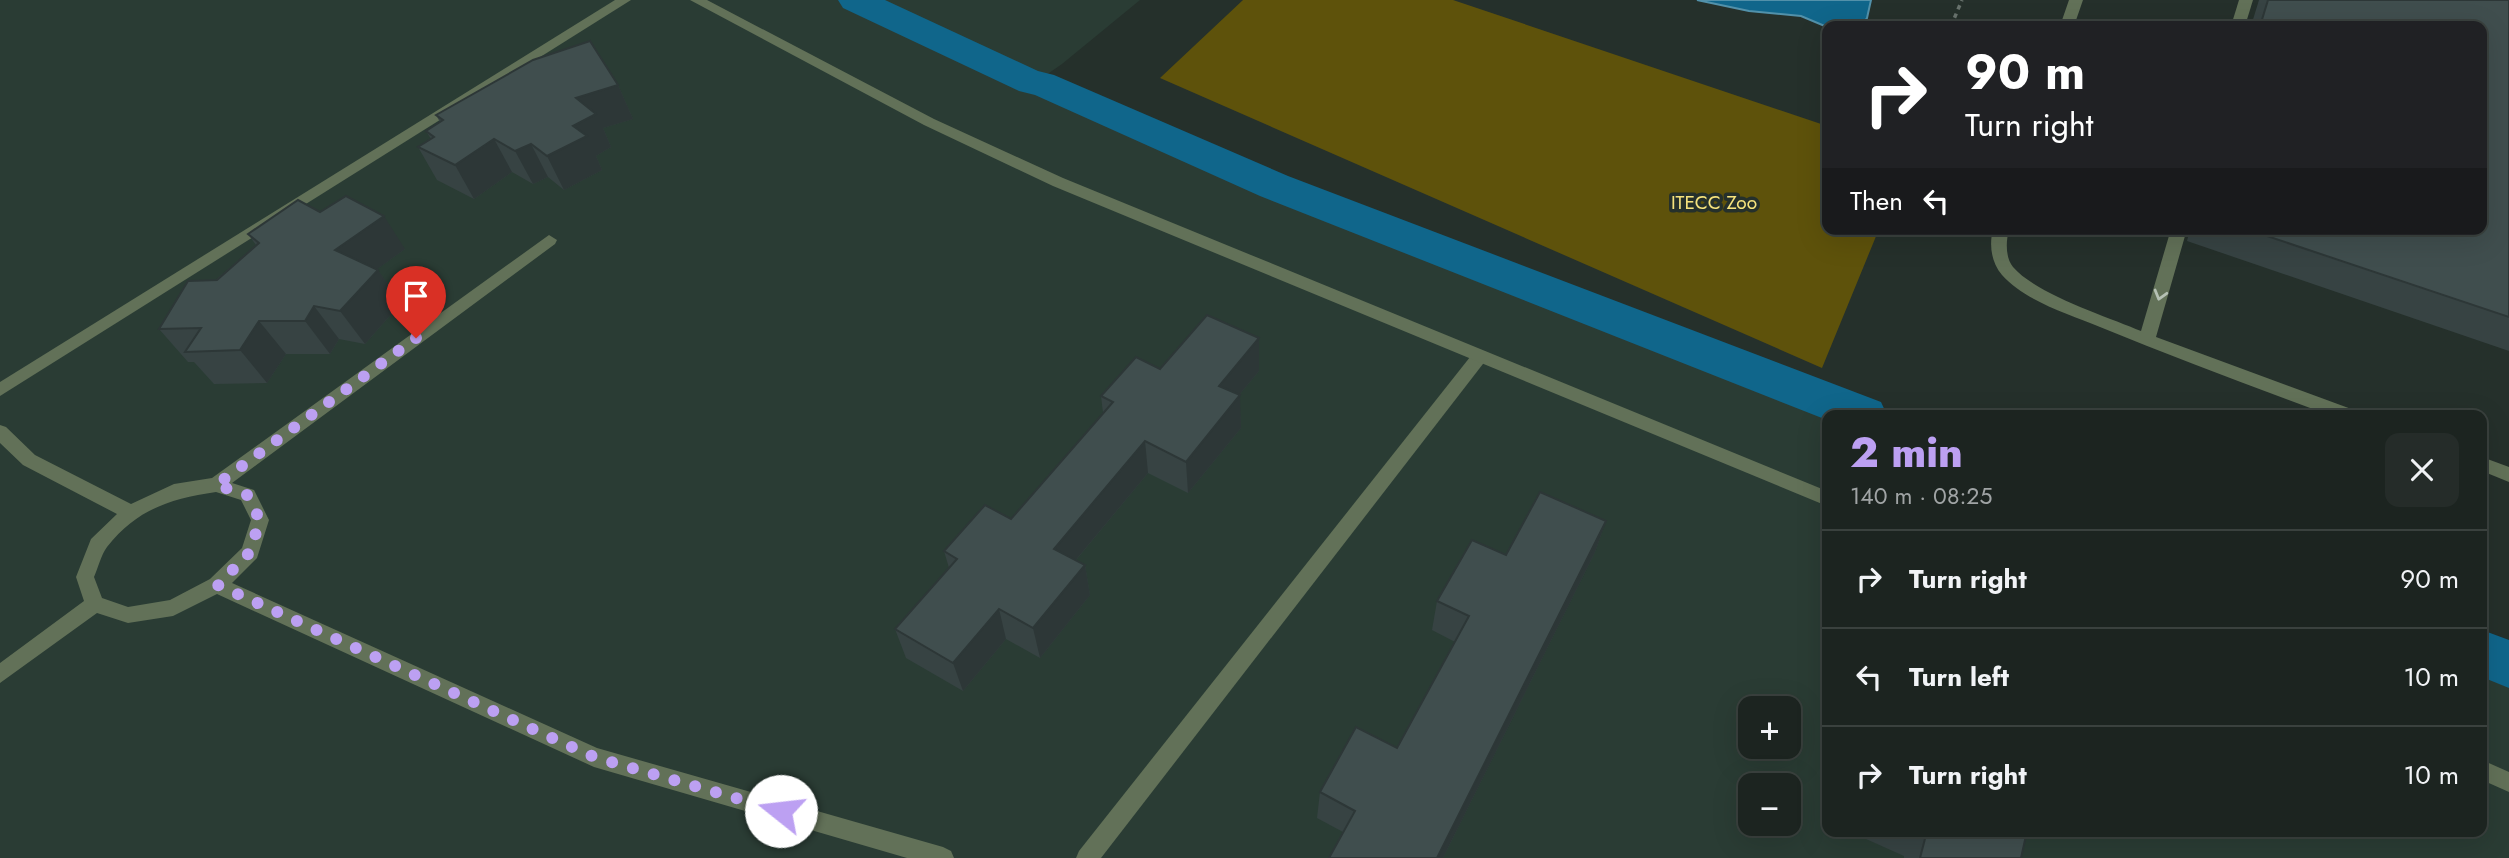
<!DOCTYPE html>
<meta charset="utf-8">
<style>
body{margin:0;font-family:Jost,sans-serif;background:#252c29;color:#f1f3f6;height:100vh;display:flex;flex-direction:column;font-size:26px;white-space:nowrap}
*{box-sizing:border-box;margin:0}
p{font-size:23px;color:#a0a4a5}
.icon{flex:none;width:38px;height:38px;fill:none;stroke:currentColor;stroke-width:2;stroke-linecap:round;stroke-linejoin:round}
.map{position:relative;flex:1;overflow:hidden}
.panel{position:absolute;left:1822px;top:410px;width:665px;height:427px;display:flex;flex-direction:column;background:#1c2420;border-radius:14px;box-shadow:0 7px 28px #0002,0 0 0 2px #3a413e}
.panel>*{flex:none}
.top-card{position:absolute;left:1822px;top:21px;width:665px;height:214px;border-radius:14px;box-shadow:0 7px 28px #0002,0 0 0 2px #3a413e;background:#202124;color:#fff;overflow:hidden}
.buttons{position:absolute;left:1738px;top:696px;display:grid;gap:14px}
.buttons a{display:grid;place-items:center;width:63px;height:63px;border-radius:14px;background:#1c2420;box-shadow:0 7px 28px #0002,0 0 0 2px #3a413e;font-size:35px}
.pin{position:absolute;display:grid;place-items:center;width:60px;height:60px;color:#fff;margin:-72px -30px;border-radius:50% 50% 50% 0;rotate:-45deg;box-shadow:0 0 7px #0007}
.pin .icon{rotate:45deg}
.me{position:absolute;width:77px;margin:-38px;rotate:286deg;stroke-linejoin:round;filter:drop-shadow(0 0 5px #0008)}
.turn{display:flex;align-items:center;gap:24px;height:147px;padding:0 28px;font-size:32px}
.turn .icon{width:91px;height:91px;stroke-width:2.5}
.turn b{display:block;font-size:49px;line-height:60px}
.then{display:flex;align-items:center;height:66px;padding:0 28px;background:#0003;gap:14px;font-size:26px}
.round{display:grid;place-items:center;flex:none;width:74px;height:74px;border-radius:14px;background:#252c29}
.summary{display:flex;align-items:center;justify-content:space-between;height:119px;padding:0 28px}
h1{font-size:42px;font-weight:800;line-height:52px;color:#bca0f2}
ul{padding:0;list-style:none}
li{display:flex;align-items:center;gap:21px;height:98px;padding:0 28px;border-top:2px solid #3a413e}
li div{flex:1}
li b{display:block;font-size:26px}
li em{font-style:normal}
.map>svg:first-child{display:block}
</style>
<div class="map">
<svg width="2509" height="858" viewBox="0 0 2509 858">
<rect width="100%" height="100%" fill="#25302b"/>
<path fill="#2a3c34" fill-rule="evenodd" d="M 0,0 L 1140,0 L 1062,64 L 1033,84 L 1274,186 L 1864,415 L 1827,415 L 1827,831 L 2482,831 L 2482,653 L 2509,664 L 2509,858 L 0,858 ZM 1750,709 L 1788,709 L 1788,747 L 1750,747 ZM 1750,786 L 1788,786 L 1788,824 L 1750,824 Z"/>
<polygon fill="#5e520b" points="1243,0 1453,0 1827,126 1827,229 1879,229 1822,368 1160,78"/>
<polygon fill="#10668b" stroke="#5291aa" stroke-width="2" points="1697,0 1871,0 1867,18 1861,26 1827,27 1801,16 1749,11"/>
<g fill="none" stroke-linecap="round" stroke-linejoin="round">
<g fill="#10668b" fill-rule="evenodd">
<polygon points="838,0 885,0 1038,71 1054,75 1288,176 1881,402 1887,415 1827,415 1827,420 1260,196 1035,95 1019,91 843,8"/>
<polygon points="2482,630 2509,640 2509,688 2482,677"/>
</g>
<polyline stroke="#68726d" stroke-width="3.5" stroke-dasharray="4.5 4.5" stroke-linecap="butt" points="1951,26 1962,0"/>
<g fill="#627158" fill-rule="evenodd">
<polygon points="2069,0 2083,0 2074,26 2060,26"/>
<polygon points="2239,0 2253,0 2245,26 2231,26"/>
<path d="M 1993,229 L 2009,229 C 2006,241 2005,257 2013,267 C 2036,294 2108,317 2141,331 L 2171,229 L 2187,229 L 2156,337 L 2354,410 L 2357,415 L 2329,415 C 2252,386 2175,358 2100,327 C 2068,314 2025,301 2002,275 C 1991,262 1989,245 1993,229 Z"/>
<polygon points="2482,457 2509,467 2509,482 2482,471"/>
</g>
<g fill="#627158" fill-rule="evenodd">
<polygon points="615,0 631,0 0,396 0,382"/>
<path d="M 549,235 L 557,240 L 555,244 L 232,483 L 254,490 L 269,520 L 257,558 L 232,583 L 597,748 L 943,847 L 951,851 L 954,858 L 907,858 L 594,767 L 217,594 L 173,616 L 128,623 L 97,613 L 0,683 L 0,663 L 84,601 L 76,577 L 91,539 L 117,514 L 23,465 L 0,443 L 0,425 L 6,427 L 35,455 L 131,504 L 174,484 L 212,478 ZM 216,492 L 241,500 L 251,520 L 242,548 L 210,579 L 170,600 L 128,607 L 102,598 L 94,577 C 98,568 101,555 107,547 C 137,509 170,499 216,492 Z"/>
<polygon points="1480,350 1486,352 1488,356 1486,360 1101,858 1076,858 1079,851 1474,352"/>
</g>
<g fill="#627158" fill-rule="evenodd">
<polygon points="690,0 707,0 934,119 1063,178 1827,491 1827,506 1053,186 924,125"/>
<polygon points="2482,760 2509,772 2509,792 2482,780"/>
</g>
</g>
<g fill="#374343">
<polygon points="2259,0 2509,0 2509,351 2187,241 2190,229 2482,229 2482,26 2251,26"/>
<polygon points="618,85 633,119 603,128 611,147 596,156 602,170 564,190 548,177 533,184 512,172 474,199 437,180 418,147 431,139 426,131 440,122 436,115"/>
<polygon points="248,234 405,249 377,269 401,303 365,344 339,339 330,354 286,354 267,383 214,384 194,362 188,362 159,329 256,245"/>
<polygon points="1160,369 1259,371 1239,395 1241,428 1188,493 1148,473 1076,560 1085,565 1090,595 1040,658 1006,639 963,691 906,658 895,629 949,568 944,551 1011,519 1103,413 1101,396"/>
<polygon points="1606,521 1595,552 1443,858 1329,858 1343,832 1317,818 1320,792 1397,748 1455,642 1432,630 1437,601 1506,555"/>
<polygon points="1869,831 2027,831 2021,858 1904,858 1904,856 1866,839"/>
</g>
<g fill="#2d3737">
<polygon points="618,85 633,119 603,128 611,147 596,156 602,170 564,190 547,156 573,126 576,98"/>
<polygon points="494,139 512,172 474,199 455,165"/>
<polygon points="531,144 548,177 533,184 515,151"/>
<polygon points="384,216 405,249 358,283 335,250"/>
<polygon points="378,270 401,303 365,344 340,311"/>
<polygon points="314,306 339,339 330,354 305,321"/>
<polygon points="259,321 286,354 267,383 240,350"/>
<polygon points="1259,338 1259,371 1220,418 1219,386"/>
<polygon points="1240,395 1241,428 1188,493 1186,462"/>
<polygon points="1145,441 1148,473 1060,579 1054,549"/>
<polygon points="1606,521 1595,552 1443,858 1437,858"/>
<polygon points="1085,565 1090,595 1040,658 1033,628"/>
<polygon points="999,609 1006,639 963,691 953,663"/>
</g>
<g fill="#404e4e" stroke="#2d3737" stroke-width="2">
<polygon points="2268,0 2509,0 2509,317 2246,229 2482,229 2482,26 2260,26"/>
<polygon points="590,41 618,85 576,98 596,114 573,126 587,136 547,156 531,144 515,151 494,139 455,165 418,147 434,137 426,131 443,120 436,115 533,60"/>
<polygon points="346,196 384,216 335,250 378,270 340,311 314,306 305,321 259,321 240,350 185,352 201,328 159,329 188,281 217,280 259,243 248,234 298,200 320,212"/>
<polygon points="1207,315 1259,338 1219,386 1240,395 1186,462 1145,441 1054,549 1085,565 1033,628 999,609 953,663 895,629 957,559 944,551 985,505 1011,519 1113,402 1101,396 1136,357 1160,369"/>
<polygon points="1540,492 1606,521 1437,858 1329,858 1355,811 1320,792 1356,727 1397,748 1469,616 1437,601 1472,540 1506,555"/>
<polygon points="1927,831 2027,831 2021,858 1920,858"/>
</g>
<defs><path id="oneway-chevron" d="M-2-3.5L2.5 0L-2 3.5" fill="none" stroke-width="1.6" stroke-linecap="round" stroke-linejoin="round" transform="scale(1.75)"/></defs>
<use stroke="#b5c0b4" href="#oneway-chevron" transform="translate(2160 295) rotate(106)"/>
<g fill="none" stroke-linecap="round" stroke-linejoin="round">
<polyline stroke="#bca0f2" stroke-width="12" stroke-dasharray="0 21.6" points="416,338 216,485 247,495 260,520 250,552 218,585 594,757 781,811"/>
</g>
<g text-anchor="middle" stroke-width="7" stroke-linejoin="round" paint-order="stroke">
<g font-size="19" fill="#f6e37d" stroke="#25302b">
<text x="1714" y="209">ITECC Zoo</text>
</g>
</g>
</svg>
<div class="buttons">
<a>+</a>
<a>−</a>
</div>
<div class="pin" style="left:416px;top:338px;background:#d93025"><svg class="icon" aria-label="arrive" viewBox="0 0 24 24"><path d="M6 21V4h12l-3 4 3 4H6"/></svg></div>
<svg class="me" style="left:781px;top:811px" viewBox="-20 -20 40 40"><circle r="19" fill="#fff"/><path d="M0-13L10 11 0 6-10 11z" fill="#bca0f2"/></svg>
<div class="top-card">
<div class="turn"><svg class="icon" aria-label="right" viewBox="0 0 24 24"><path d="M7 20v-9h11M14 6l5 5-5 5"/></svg><div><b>90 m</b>Turn right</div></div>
<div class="then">Then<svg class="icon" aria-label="left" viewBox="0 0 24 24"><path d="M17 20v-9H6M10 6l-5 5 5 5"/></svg></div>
</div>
<section class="panel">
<div class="summary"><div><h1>2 min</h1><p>140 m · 08:25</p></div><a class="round"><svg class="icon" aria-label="close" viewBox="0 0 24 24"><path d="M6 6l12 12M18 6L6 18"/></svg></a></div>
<ul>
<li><svg class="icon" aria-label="right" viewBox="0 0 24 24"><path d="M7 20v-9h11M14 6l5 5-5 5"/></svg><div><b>Turn right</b></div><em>90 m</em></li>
<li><svg class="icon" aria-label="left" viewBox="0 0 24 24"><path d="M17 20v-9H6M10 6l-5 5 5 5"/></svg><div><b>Turn left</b></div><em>10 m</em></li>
<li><svg class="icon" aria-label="right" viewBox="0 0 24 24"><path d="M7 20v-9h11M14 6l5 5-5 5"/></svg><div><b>Turn right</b></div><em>10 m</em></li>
</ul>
</section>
</div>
